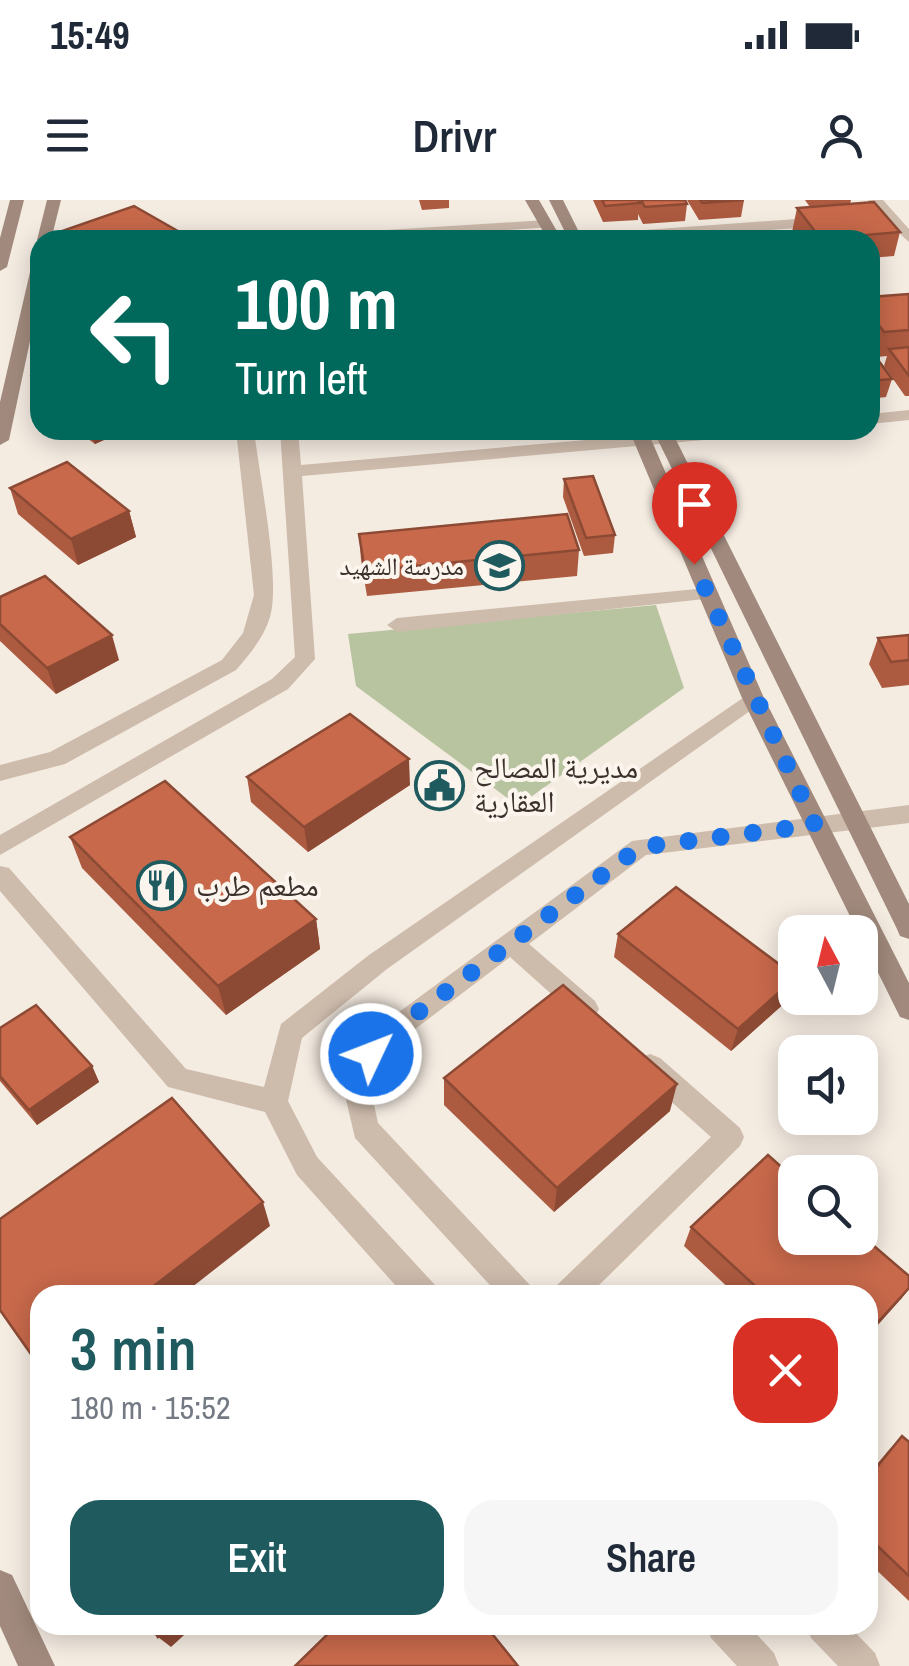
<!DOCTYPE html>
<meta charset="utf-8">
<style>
body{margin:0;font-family:"Archivo Narrow","Noto Naskh Arabic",sans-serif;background:#f6f6f7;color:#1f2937;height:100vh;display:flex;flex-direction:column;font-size:38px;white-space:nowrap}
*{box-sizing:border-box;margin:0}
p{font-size:32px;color:#747a83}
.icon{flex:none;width:55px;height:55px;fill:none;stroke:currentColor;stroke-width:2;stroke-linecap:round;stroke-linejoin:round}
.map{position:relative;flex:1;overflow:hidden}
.side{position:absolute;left:30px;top:1085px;width:848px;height:350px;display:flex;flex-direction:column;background:#fff;border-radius:30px;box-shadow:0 5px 25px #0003}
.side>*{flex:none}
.guide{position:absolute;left:30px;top:30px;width:850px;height:210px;border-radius:30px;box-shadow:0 5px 25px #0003;background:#00695c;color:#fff;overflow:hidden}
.needle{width:65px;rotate:353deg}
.fabs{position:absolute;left:778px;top:715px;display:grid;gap:20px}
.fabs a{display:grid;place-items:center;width:100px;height:100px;border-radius:20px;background:#fff;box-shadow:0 5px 25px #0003;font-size:50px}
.pin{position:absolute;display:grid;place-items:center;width:85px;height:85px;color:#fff;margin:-102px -42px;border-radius:50% 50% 50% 0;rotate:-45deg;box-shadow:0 0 10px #0007}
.pin .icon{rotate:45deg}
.me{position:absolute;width:110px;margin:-55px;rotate:47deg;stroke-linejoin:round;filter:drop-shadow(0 0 8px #0008)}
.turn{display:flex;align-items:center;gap:35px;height:210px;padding:0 40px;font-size:45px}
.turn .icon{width:130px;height:130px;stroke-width:2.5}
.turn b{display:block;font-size:70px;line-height:85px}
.round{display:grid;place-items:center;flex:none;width:105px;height:105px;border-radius:30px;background:#f6f6f7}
.summary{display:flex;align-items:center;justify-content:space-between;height:170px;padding:0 40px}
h1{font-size:60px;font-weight:600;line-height:75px;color:#1f5a5e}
.cta{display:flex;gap:20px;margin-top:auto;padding:20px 40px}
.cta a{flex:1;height:115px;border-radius:30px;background:#1f5a5e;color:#fff;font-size:40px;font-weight:600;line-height:115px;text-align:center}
.cta a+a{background:#f6f6f7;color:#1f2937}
.status{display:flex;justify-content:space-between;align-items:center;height:70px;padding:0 50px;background:#fff;direction:ltr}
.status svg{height:28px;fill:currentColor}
header{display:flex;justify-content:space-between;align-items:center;height:130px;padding:0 40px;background:#fff;font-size:45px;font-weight:600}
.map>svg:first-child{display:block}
</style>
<div class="status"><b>15:49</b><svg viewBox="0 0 49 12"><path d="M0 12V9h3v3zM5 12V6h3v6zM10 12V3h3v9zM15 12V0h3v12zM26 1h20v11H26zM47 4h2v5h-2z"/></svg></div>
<header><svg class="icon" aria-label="menu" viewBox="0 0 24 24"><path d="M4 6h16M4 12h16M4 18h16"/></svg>Drivr<svg class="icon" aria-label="person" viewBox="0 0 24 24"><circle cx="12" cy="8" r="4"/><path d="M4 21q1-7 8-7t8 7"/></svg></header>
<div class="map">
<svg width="909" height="1466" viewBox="0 0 909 1466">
<rect width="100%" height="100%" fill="#f4ebe1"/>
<polygon fill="#b8c4a0" points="656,405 684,488 518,606 356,486 348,434"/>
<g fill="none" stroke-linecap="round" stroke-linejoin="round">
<g fill="#cdbbac" fill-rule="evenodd">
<polygon points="868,0 883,0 909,29 909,42 887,22 624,40 569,39 576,35 879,13"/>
<polygon points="546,20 551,21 551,27 360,40 283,40 290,36"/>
<polygon points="909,210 909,220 870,224 870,214"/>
<path d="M 236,230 L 254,230 C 259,273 281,381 270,417 C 264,437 250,454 236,470 L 65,564 L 0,581 L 0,565 L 50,552 L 222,460 L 243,433 L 254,395 Z"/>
<polygon points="280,230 298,230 301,265 700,230 769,230 760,235 302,276 315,459 288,489 0,655 0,635 272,479 295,457"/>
<polygon points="707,388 717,394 714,398 397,432 387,425 397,418"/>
<polygon points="753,491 761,493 764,498 761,503 387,769 302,838 288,901 317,957 435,1085 439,1095 404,1095 297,975 265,912 168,887 0,691 0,666 9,668 186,869 264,887 281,824 369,755"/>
<polygon points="909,605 909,623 646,655 529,744 595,801 599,809 595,817 586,820 577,817 510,757 398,842 368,877 378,923 530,1085 534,1095 499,1095 355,938 340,874 380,826 632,641"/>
<polygon points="650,854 660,858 740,928 744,937 740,946 589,1095 553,1095 557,1085 711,937 640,874 636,866 640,858"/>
<polygon points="706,1425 748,1425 774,1453 779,1466 737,1466 711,1438"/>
<polygon points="806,1425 848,1425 875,1453 880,1466 838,1466 811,1438"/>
</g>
<g fill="#a18a7d" fill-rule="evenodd">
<polygon points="10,0 24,0 7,67 0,71 0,38"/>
<polygon points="47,0 61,0 51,40 40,40 40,43 37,40"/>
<polygon points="525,0 539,0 562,40 548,40"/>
<polygon points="549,0 563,0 583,40 569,40"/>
<polygon points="40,55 40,94 9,240 0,245 0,202 33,59"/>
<polygon points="629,230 647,230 764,498 909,783 909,820 900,817 742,498"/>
<polygon points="653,230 671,230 909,704 909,739 900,736 897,729"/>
<polygon points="0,1370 12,1375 55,1466 18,1466 0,1426"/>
</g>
</g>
<g fill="#ac5a40">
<polygon points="419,0 449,0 449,8 422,10"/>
<polygon points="593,0 685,0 687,4 685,21 643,24 638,14 638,20 603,22"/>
<polygon points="687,0 744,0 741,17 699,20"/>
<polygon points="805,0 851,0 850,4 900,32 894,56 870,58 870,40 798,40 792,32 797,8 810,7"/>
<polygon points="62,31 183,34 184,40 64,40"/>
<polygon points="909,94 909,196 905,196 884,166 887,156 877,157 870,147 870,97"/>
<polygon points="870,149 892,179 886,197 870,199"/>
<polygon points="40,173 40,202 32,176"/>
<polygon points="76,230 126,230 95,244"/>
<polygon points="313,230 361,230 361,232 314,236"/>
<polygon points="463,230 515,230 464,234"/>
<polygon points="564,279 615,335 613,353 584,356 563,297"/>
<polygon points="10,288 129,311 136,337 78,365 18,314"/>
<polygon points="359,334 579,350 577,376 367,396 361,360"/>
<polygon points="0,397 119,460 56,494 0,441"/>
<polygon points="909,435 909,485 882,488 869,464 878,438"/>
<polygon points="247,577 410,585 308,652 251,602"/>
<polygon points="70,637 316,719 320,749 226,815 82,668"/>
<polygon points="618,734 795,776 795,781 788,800 731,851 614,757"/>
<polygon points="0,828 92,866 99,882 37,925 0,881"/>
<polygon points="444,878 670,911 554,1012 444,905"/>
<polygon points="691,1027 909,1076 909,1089 901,1099 868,1095 736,1095 684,1046"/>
<polygon points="902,1236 909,1242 909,1401 868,1362 868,1275 888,1251"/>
</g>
<g fill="#8c4a34">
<polygon points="183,34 184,40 168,40"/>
<polygon points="91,230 126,230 95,244"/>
<polygon points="129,311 136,337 78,365 71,339"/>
<polygon points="112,435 119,460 56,494 47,468"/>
<polygon points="409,559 410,585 308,652 304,627"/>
<polygon points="316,719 320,749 226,815 218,786"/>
<polygon points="795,778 788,800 731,851 738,829"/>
<polygon points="92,866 99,882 37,925 29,910"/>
<polygon points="677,884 670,911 554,1012 557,988"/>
<polygon points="263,1002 270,1026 182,1095 142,1095"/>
<polygon points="909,1088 901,1099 868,1136 868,1133"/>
<polygon points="171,1425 195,1425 171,1447 158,1437"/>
</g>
<g fill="#c8694b" stroke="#8c4a34" stroke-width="2.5">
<polygon points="602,0 638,0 640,3 605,6"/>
<polygon points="641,0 685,0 687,4 645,7"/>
<polygon points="700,0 744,0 702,3"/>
<polygon points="874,2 900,32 821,39 797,8"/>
<polygon points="134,6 183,34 168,40 76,40 62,31"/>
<polygon points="909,94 909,130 884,132 870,113 870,97"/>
<polygon points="909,147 909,176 889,149"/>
<polygon points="870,149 892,179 870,181"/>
<polygon points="40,173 40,182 32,176"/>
<polygon points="67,262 129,311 71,339 10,288"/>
<polygon points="593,276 615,335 586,338 564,279"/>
<polygon points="567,314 579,350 365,371 359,334"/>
<polygon points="45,376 112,435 47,468 0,424 0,397"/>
<polygon points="909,435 909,460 891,462 878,438"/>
<polygon points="350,514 409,559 304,627 247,577"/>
<polygon points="165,581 316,719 218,786 70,637"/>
<polygon points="676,687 795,776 795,778 738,829 618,734"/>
<polygon points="563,785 677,884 557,988 444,878"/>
<polygon points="36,805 92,866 29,910 0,876 0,828"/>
<polygon points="172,898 263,1002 142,1095 40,1095 40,1167 0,1110 0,1019"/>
<polygon points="768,955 795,979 795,1038 860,1038 860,1034 909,1076 909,1088 868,1133 868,1095 765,1095 691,1027"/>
<polygon points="902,1236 909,1242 909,1376 868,1337 868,1278"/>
<polygon points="150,1425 171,1425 158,1437"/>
<polygon points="337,1425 485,1425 518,1466 295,1466"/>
</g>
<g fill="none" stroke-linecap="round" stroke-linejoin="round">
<polyline stroke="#1a73e8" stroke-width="18" stroke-dasharray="0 32.4" points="371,854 389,834 640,647 815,625 694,364"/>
</g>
<defs>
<symbol id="school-ring" viewBox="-11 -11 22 22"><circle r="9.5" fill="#fbf5ee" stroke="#1f5a5e" stroke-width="1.5"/><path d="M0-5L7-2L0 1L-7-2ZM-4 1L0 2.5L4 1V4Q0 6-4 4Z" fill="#1f5a5e"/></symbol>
<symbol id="civic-ring" viewBox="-11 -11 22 22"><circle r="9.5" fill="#fbf5ee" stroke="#1f5a5e" stroke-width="1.5"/><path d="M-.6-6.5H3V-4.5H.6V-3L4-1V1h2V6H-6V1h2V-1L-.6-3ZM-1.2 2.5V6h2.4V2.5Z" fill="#1f5a5e"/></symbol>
<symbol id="restaurant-ring" viewBox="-11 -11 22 22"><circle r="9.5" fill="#fbf5ee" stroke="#1f5a5e" stroke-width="1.5"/><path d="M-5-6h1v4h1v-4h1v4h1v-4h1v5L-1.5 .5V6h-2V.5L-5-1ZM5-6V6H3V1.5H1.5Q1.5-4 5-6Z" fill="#1f5a5e"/></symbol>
</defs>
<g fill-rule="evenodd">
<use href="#school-ring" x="472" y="338" width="55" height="55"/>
<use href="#civic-ring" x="412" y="558" width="55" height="55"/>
<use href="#restaurant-ring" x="134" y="658" width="55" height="55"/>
</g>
<g text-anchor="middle" stroke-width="8" stroke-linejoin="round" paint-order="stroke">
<g font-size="25" fill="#3b302b" stroke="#fbf5ee" text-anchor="end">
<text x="464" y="375">مدرسة الشهيد</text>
</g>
<g font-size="30" fill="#3b302b" stroke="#fbf5ee" text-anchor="start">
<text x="474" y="578">مديرية المصالح<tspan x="474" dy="34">العقارية</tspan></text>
<text x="196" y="696">مطعم طرب</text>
</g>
</g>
</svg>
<div class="fabs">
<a><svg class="needle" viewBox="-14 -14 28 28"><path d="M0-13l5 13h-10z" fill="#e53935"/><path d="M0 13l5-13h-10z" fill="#747a83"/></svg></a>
<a><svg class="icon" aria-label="sound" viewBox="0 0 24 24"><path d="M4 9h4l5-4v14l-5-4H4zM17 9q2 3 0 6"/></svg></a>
<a><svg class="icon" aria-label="search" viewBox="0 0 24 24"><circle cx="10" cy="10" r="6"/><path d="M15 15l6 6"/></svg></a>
</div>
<div class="pin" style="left:694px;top:364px;background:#d93025"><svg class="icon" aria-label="arrive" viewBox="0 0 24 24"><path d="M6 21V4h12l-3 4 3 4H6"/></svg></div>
<svg class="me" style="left:371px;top:854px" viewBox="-20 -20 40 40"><circle r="17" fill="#1a73e8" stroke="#fff" stroke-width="3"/><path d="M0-11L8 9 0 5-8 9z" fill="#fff"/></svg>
<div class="guide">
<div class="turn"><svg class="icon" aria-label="left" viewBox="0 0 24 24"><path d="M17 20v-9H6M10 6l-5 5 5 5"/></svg><div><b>100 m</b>Turn left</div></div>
</div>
<section class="side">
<div class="summary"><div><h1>3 min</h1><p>180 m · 15:52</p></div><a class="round" style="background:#d93025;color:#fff"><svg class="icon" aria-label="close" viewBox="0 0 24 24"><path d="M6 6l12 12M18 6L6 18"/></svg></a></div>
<div class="cta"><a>Exit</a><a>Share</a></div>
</section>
</div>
